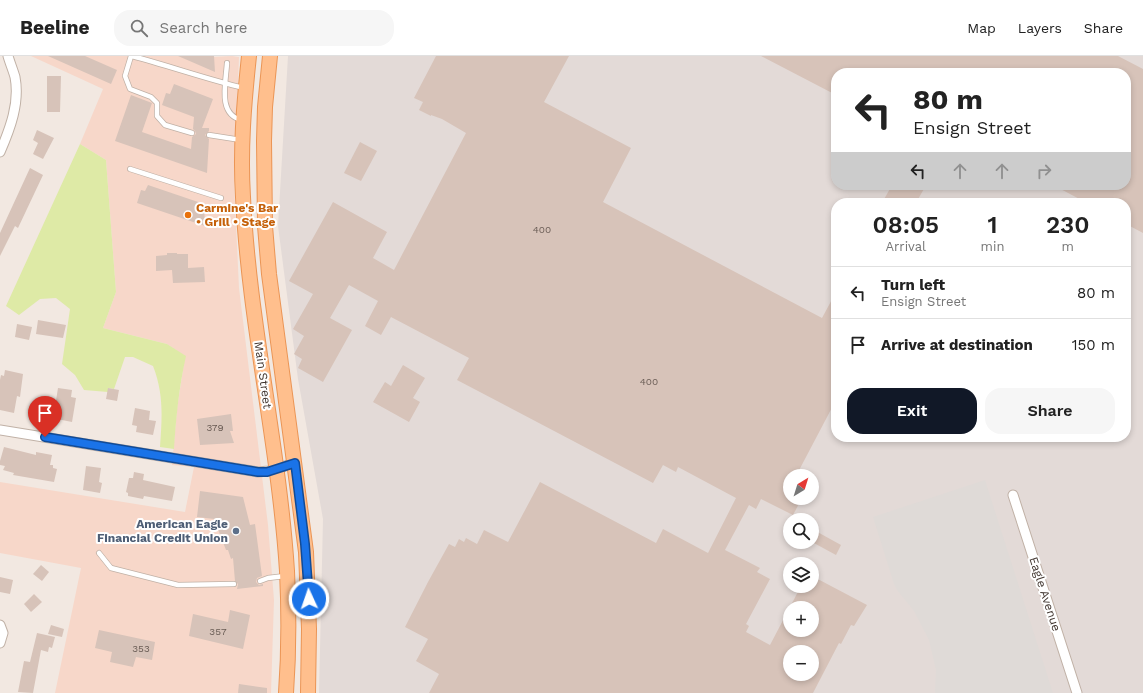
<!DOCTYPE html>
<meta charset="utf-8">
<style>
body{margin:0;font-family:"Work Sans",sans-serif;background:#f6f6f6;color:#222;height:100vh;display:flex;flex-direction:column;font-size:15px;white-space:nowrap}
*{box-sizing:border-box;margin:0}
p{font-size:13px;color:#767676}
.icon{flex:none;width:22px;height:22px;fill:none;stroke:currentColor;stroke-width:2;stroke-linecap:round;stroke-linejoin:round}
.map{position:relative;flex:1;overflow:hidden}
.drawer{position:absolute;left:831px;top:142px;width:300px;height:244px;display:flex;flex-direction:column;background:#fff;border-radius:16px;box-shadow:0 2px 6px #0003}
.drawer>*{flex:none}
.banner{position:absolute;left:831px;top:12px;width:300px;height:122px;border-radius:16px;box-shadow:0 2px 6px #0003;background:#fff;color:#222;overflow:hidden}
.needle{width:26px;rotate:38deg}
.fabs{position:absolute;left:783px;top:413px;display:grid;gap:8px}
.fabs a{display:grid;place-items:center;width:36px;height:36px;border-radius:50%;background:#fff;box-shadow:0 2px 6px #0003;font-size:20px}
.pin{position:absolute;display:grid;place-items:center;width:34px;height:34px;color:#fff;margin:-41px -17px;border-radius:50% 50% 50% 0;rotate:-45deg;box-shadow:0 0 4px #0007}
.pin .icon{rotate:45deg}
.me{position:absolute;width:44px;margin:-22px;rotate:357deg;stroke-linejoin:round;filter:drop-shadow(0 0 3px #0008)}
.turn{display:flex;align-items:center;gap:14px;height:84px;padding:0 16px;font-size:18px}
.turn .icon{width:52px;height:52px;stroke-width:2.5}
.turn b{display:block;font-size:28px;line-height:34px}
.lanes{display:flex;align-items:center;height:38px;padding:0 16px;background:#0003;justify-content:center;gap:20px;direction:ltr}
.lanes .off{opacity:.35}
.eta{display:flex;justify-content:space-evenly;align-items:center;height:68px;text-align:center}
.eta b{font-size:24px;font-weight:600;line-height:28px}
.action{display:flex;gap:8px;margin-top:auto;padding:8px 16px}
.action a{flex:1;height:46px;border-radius:16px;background:#111827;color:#fff;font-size:16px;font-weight:600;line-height:46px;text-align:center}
.action a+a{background:#f6f6f6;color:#222}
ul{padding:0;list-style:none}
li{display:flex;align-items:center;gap:12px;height:52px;padding:0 16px;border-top:1px solid #e0e0e0}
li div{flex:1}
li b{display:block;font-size:15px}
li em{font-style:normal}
header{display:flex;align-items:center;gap:24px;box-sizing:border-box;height:56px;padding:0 20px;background:#fff;border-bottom:1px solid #e0e0e0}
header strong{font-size:19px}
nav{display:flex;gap:22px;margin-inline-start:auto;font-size:14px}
.search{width:280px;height:36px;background:#f6f6f6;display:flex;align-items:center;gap:10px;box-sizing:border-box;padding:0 14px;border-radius:16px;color:#767676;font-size:15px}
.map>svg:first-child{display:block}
</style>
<header>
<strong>Beeline</strong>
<div class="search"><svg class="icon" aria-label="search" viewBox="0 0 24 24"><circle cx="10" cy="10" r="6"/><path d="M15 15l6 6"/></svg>Search here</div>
<nav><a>Map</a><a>Layers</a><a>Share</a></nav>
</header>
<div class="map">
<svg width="1143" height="637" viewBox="0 0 1143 637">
<rect width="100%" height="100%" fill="#f2e8e1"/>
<polygon fill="#f7d7c9" points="31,0 208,0 211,1 232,0 239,1 234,126 239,232 268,469 274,544 271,637 55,637 81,512 0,497 0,426 185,456 194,411 172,409 177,353 185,300 167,288 103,272 116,236 106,104 80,88 103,33"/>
<path fill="#e3dad7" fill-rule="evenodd" d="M 288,0 L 1143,0 L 1143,637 L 319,637 L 323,463 L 298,323 L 278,170 ZM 836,17 L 1126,17 L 1126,129 L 836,129 ZM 836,147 L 1126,147 L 1126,381 L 836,381 ZM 790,420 L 812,420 L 812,442 L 790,442 ZM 790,464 L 812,464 L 812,486 L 790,486 ZM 790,508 L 812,508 L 812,530 L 790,530 ZM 790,552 L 812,552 L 812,574 L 790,574 ZM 790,596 L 812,596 L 812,618 L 790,618 Z"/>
<path fill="#deeaa6" d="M 80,88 L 106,104 L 116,236 L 103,272 L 167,288 L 186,300 C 179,331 176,362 174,393 L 160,391 C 162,362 164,338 153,310 L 133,301 L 125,301 L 114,333 L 108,332 L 108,336 L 84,334 L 75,319 L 62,308 L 70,253 L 56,242 L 40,243 L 19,259 L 6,250 Z"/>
<polygon fill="#dfdad7" points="985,424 1053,637 935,637 936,614 929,584 914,555 897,534 894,528 873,461"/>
<g fill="#d7c3b9" fill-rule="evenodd">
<polygon points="48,0 85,0 117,14 111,28"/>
<polygon points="178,0 214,0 215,16"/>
<path d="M 436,0 L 569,0 L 544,46 L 631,92 L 603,146 L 822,262 L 836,236 L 836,344 L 796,420 L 790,420 L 790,442 L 802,442 L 793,459 L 761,443 L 756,453 L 749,449 L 725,494 L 760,512 L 757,516 L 770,523 L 746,568 L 749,570 L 746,576 L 770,589 L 801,530 L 812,530 L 812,520 L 867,549 L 854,570 L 851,569 L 841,588 L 839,587 L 813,637 L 429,637 L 439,618 L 416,605 L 428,583 L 405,571 L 428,526 L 449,488 L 455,491 L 459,483 L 464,486 L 466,482 L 477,488 L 484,474 L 508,486 L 540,426 L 656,487 L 663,473 L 708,497 L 736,442 L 678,411 L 676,416 L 663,409 L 653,427 L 457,324 L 469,302 L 391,261 L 381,279 L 365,270 L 378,245 L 349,229 L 330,262 L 352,274 L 323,326 L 298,312 L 302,303 L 294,298 L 304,280 L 293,273 L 313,238 L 289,225 L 333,146 L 387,176 L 373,202 L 394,214 L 466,77 L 442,63 L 431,59 L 431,60 L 419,54 L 423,46 L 414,42 ZM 790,552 L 812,552 L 812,574 L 790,574 ZM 790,596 L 812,596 L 812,618 L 790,618 Z"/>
<polygon points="761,0 1118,0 1143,13 1143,177 1126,168 1126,147 1087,147 1053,129 1126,129 1126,17 836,17 836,39"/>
<polygon points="47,20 61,20 60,56 47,56"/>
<polygon points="174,28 213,43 202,72 209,72 209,75 205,79 209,83 207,117 115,85 131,39 152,47 142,76 191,93 192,81 196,78 195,75 193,73 194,61 162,49 166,37 170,38"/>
<polygon points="37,74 54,82 43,103 33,98 38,87 33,84"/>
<polygon points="360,86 377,95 361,125 344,117"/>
<polygon points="30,112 43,119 18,172 15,170 0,200 0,177"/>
<polygon points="148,129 204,148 205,170 137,147 141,134 145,135"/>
<polygon points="892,129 926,129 916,147 882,147"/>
<polygon points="167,197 177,197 177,198 188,198 188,212 204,211 205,226 173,227 172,214 156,215 156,200 167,199"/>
<polygon points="38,264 66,269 63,282 36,278"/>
<polygon points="17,268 32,271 29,284 15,281"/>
<polygon points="403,309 425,322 413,342 420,346 409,366 373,346 385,326 391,330"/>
<polygon points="5,314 23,318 20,341 17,340 14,357 0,354 0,324 1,319 4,320"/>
<polygon points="58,332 72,334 71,341 76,342 72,366 57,363 58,358 54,357"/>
<polygon points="108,332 119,334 117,345 106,343"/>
<polygon points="135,352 150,355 149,364 156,365 153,379 136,376 137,370 132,369"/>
<polygon points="231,358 233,375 230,375 234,387 200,389 197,363"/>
<polygon points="4,391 36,399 36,396 52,399 50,409 53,409 53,412 57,413 54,426 13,419 14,417 3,414 5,410 0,409 0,405"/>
<polygon points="86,410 101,412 99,426 102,427 100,437 83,434"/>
<polygon points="134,416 144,418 143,424 175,431 172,445 144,440 143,443 128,440 128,437 126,436 129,422 133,422"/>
<polygon points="200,435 243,441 250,469 255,468 262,520 257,522 256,526 259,529 263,528 263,530 237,533 238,528 235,525 233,502 231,503 228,494 226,494 214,463 197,461"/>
<polygon points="812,473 841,489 836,499 812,486"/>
<polygon points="41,509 49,516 42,525 33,518"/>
<polygon points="0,521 13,524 10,538 0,536"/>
<polygon points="34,538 42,546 31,556 24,548"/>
<polygon points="230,554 250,559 243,593 189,580 193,558 228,566"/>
<polygon points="51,569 64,573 62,581 48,578"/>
<polygon points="99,574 155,586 152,604 136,601 133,611 110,606 112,596 95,592"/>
<polygon points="37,577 55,581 52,592 49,591 48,596 41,594 33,637 18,636 24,605 30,606"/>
<polygon points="239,628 267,632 267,637 238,637"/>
</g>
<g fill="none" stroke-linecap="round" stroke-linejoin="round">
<defs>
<g id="lane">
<polyline points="131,0 125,20 130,33 151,41 157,47 157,60 165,69 192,77"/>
<path d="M 132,0 C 170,10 206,23 244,32"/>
<path d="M 227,7 C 226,26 217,59 242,64"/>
<polyline points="209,79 241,84"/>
<polyline points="130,113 221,142"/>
<polyline points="99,497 111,512 178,529 234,528"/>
<polyline points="260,525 268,522 285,520"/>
</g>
<g id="street">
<path d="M 0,96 C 10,73 20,47 15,21 C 13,14 10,7 8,0"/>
<polyline points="0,374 258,416 269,415 295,407"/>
<polyline points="1013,439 1077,637"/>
<polyline points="0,569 3,577 0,587"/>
</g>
<g id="primary">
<path d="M 249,0 C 244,47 240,94 243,141 C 249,267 279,390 287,515 C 289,556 289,596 286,637"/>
<polyline points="270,0 265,51 264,85 265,170 269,218 306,496 309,573 308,637"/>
</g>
</defs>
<use href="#lane" stroke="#c0b1a6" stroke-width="6"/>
<use href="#street" stroke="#c0b1a6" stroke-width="11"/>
<use href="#primary" stroke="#eb9555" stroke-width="16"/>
<use href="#lane" stroke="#fff" stroke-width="4.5"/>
<use href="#street" stroke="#fff" stroke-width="9"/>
<use href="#primary" stroke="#ffbf8d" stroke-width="14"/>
</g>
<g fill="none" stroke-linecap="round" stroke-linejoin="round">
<defs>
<polyline id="route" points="45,381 258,416 267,416 295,407 305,488 309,543"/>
</defs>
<use href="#route" stroke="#114b97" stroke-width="10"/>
<use href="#route" stroke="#1a73e8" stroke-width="7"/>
</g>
<circle fill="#e8710a" stroke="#fff" stroke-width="1.5" cx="188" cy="159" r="4"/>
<circle fill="#5c6f8a" stroke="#fff" stroke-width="1.5" cx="236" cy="475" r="4"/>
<g text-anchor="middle" stroke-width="4" stroke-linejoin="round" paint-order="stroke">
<g font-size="10" fill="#685b54">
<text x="542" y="177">400</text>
<text x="649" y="329">400</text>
<text x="215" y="375">379</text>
<text x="218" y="579">357</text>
<text x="141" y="596">353</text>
</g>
<g font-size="12" font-weight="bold" fill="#c56008" stroke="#fff" text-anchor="start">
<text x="196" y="156">Carmine's Bar<tspan x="196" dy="14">• Grill • Stage</tspan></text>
</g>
<g font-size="12" fill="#433832" stroke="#fff">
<text transform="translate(263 319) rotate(82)" y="4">Main Street</text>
<text transform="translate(1045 538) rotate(72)" y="4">Eagle Avenue</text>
</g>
<g font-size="12" font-weight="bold" fill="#4e5e75" stroke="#fff" text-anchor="end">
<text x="228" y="472">American Eagle<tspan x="228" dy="14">Financial Credit Union</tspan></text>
</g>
</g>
</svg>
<div class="fabs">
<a><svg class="needle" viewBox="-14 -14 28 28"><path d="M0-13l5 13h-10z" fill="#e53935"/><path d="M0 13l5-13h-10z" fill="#767676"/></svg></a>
<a><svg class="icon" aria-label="search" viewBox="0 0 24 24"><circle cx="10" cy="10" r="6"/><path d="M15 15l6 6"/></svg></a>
<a><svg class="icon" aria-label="layers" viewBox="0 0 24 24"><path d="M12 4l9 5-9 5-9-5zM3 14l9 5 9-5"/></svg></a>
<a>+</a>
<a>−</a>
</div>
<div class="pin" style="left:45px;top:381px;background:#d93025"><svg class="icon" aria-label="arrive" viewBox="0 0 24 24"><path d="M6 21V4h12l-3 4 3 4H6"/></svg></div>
<svg class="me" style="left:309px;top:543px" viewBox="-20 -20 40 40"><circle r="17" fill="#1a73e8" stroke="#fff" stroke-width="3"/><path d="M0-11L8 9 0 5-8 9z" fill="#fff"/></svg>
<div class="banner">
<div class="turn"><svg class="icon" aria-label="left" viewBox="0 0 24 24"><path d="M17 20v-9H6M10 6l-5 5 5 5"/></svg><div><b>80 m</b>Ensign Street</div></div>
<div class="lanes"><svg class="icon" aria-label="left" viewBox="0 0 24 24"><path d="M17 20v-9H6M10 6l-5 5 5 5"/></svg><svg class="icon off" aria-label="ahead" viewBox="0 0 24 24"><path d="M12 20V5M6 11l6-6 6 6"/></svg><svg class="icon off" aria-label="ahead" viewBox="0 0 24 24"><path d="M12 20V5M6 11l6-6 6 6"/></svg><svg class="icon off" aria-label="right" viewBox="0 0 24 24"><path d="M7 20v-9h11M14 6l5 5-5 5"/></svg></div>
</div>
<section class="drawer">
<div class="eta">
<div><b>08:05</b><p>Arrival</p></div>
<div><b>1</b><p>min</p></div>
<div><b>230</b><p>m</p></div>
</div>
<ul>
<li><svg class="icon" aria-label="left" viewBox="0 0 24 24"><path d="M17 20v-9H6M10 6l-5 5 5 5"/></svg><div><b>Turn left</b><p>Ensign Street</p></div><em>80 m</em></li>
<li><svg class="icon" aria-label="arrive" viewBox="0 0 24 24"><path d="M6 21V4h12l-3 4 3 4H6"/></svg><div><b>Arrive at destination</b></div><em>150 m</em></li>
</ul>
<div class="action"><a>Exit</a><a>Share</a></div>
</section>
</div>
